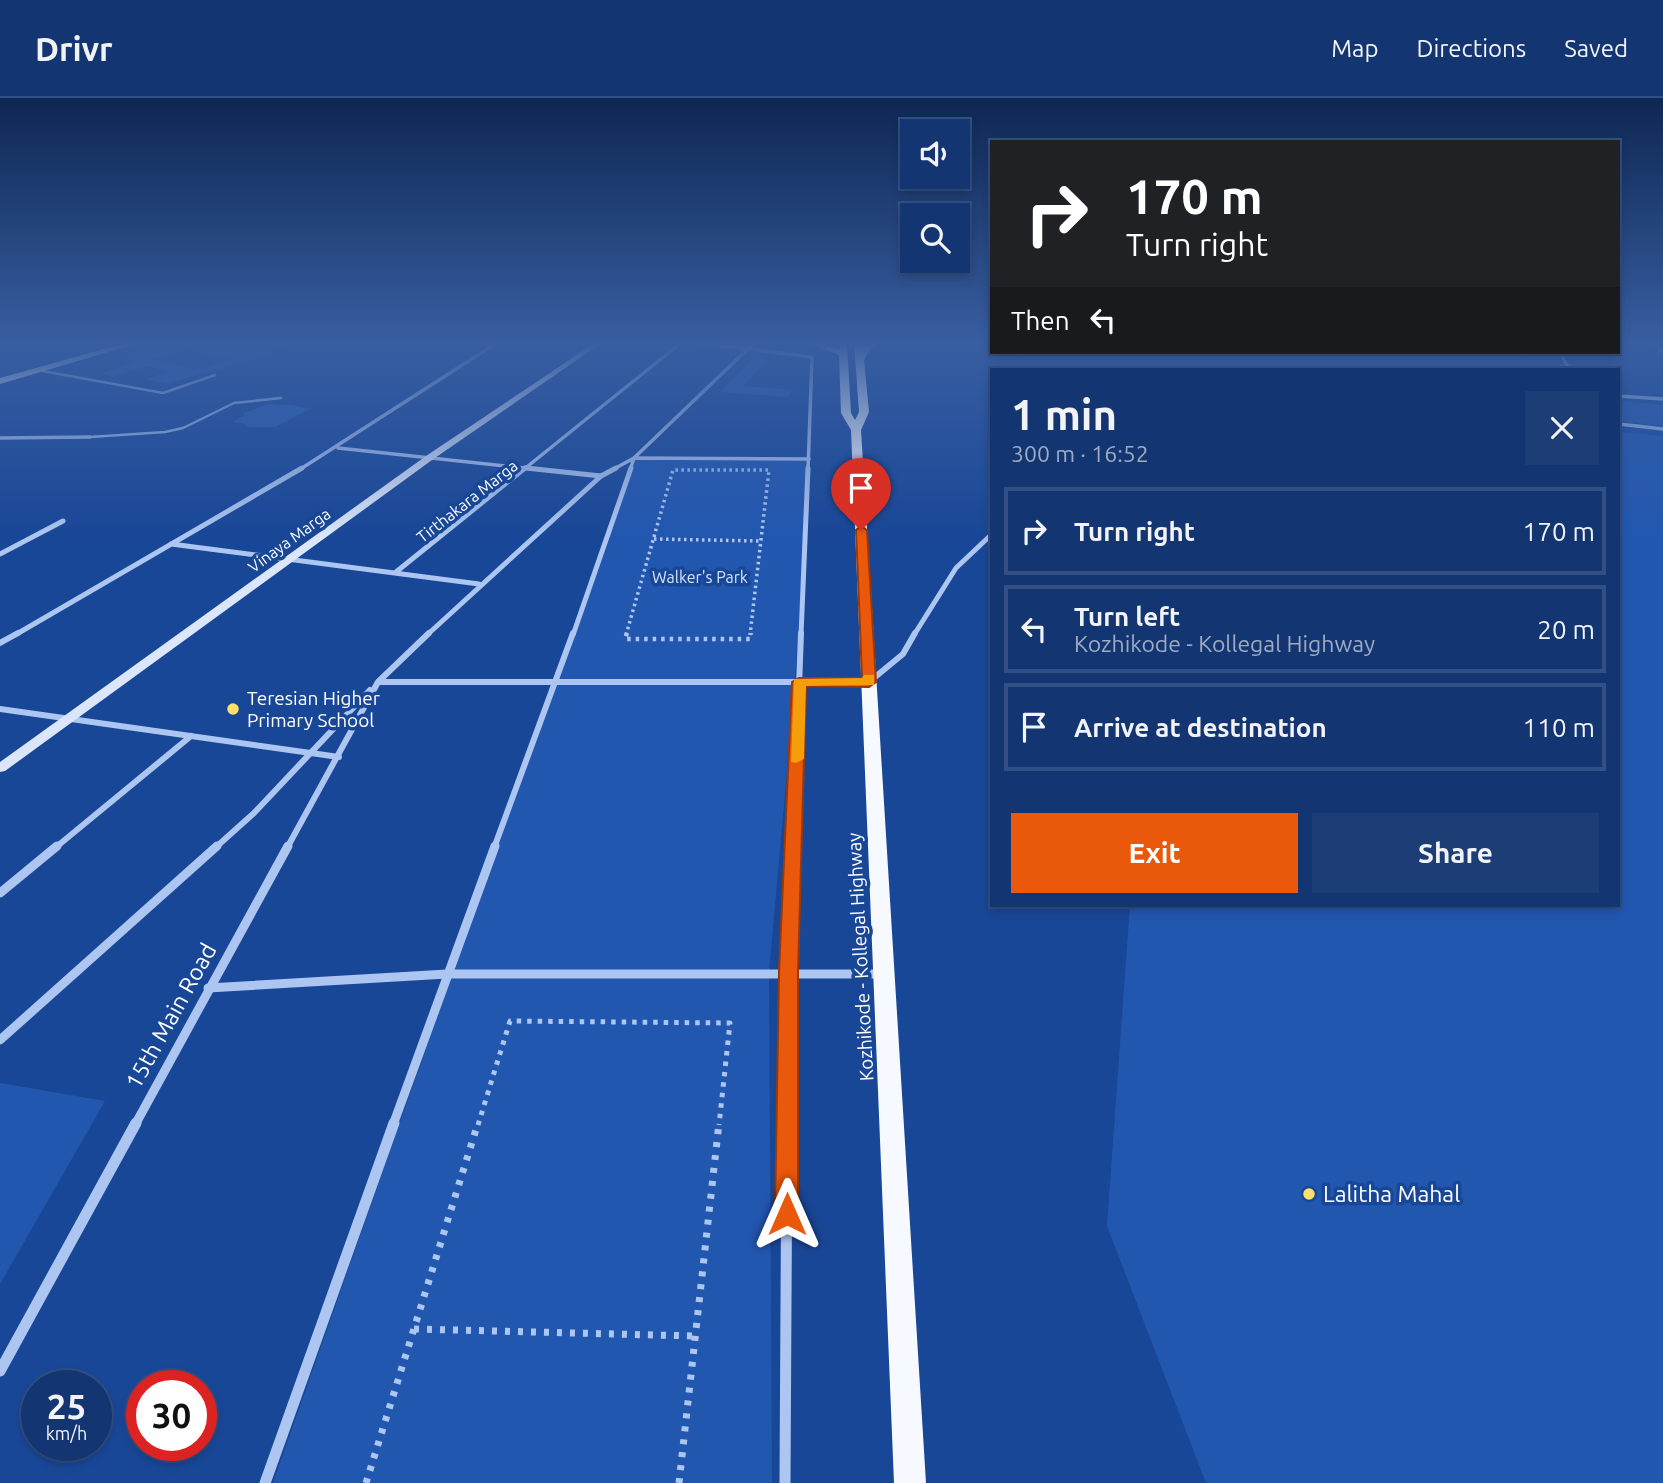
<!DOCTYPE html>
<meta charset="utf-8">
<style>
body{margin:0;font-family:Ubuntu,sans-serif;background:#1c3d76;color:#f1f3f6;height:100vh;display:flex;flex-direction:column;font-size:26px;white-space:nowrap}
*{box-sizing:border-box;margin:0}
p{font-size:23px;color:#9dabc3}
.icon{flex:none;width:38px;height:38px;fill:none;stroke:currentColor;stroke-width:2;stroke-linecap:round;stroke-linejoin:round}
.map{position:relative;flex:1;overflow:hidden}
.side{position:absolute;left:990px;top:270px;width:630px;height:539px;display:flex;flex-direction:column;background:#133571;border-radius:0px;box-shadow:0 4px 10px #0003,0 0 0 2px #325084}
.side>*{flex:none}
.guide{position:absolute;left:990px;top:42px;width:630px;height:214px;border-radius:0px;box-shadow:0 4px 10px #0003,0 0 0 2px #325084;background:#202124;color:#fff;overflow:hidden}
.tools{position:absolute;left:900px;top:21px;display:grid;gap:14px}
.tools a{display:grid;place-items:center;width:70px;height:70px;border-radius:0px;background:#133571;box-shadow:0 4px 10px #0003,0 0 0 2px #325084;font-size:35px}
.speed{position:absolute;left:21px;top:1272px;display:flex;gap:14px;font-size:35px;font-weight:700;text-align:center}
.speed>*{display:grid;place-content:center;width:91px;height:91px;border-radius:50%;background:#133571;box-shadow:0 4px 10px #0003,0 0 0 2px #325084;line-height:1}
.speed small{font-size:18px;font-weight:400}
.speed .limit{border:10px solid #d22;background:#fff;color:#111}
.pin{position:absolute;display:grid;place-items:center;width:60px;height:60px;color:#fff;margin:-72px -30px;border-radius:50% 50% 50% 0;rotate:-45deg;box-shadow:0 0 7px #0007}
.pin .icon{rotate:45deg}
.me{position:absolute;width:77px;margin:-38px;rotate:0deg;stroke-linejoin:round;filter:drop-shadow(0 0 5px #0008)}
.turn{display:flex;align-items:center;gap:24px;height:147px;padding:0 21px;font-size:32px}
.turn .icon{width:91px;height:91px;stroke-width:2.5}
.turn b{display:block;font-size:49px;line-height:60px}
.then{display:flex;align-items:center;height:66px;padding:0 21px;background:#0003;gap:14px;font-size:26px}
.round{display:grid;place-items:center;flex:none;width:74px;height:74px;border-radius:0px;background:#1c3d76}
.overview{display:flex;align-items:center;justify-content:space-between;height:119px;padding:0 21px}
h1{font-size:42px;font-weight:700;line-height:52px}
.cta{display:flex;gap:14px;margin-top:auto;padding:14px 21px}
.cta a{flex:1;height:80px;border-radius:0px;background:#ea580c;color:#fff;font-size:28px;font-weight:700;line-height:80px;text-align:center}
.cta a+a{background:#1c3d76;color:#f1f3f6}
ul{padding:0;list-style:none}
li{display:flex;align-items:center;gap:21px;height:88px;margin:0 14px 10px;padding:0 7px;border:4px solid #325084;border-radius:0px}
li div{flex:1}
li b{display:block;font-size:26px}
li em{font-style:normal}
header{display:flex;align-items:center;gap:42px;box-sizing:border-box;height:98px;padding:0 35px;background:#133571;border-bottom:2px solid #325084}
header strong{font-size:33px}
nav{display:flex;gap:38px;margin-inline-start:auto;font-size:24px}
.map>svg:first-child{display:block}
</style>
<header>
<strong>Drivr</strong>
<nav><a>Map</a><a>Directions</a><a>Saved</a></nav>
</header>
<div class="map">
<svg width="1663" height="1385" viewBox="0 0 1663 1385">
<rect width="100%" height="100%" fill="#194797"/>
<g fill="#2257b0">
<polygon points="1619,303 1663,307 1663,328 1619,323"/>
<polygon points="1619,334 1663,338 1663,1385 1206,1385 1107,1128 1130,807 1619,807"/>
<polygon points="634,360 809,361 795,584 769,874 772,1385 273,1385"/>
<polygon points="0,985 105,1003 0,1186"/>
</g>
<g fill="#285cb5" fill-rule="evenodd">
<path d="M 179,244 L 214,244 L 251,252 L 270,246 L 268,244 L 294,244 L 263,254 L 271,256 L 166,286 L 146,281 L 170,274 L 148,268 L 113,279 L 100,276 L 139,263 L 125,260 ZM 186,251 L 231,261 L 196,272 L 150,261 Z"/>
<polygon points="753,261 768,262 743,288 793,292 787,299 720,294"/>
<polygon points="269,306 292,307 310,311 275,329 248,329 245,328 247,326 232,324 244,318 244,315"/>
</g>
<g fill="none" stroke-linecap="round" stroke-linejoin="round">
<g stroke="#adc6f1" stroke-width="3.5" stroke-dasharray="2.5 3.5" stroke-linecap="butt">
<polyline points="654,441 761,443"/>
<polyline points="626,537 673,372 769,372 750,537"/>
</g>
<polyline stroke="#adc6f1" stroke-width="4.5" stroke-dasharray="3.5 5" stroke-linecap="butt" points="627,535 625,541 750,541 751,535"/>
<polyline stroke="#adc6f1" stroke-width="5" stroke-dasharray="4.5 6" stroke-linecap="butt" points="478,1027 510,923 730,925 719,1027"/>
<g stroke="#adc6f1" stroke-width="7" stroke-dasharray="5 8" stroke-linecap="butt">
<polyline points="414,1231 695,1238"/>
<polyline points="366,1385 478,1025"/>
<polyline points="679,1385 719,1025"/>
</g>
<g stroke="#adc6f1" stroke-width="2.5">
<polyline points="1653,244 1663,255"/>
<polyline points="37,272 163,295 215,277"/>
<polyline points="90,339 165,334 183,330 234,305 281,300"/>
</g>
<g stroke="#adc6f1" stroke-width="3.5">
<polyline points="692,244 812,259 808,372"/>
<polyline points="1563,260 1569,271"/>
<polyline points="1619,298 1663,301"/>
<polyline points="1619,326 1663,331"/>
<polyline points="0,340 90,339"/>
<polyline points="338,350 543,372"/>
<polyline points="299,372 495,246"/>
<polyline points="523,372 682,244"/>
<polyline points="612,372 634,360 755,244"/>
<polyline points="630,372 634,360 809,361"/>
</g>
<g stroke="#adc6f1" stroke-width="5">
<polyline points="526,370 601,378"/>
<polyline points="171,446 479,486"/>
<polyline points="0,456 63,423"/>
<polyline points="396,474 525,370"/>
<polyline points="15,537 302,370"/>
<polyline points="427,537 601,378 616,370"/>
<polyline points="573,537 631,370"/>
<polyline points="801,537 808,370"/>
<polyline points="914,537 956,470 992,436"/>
</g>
<g stroke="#adc6f1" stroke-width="6">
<polyline points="0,545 18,535"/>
<polyline points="379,583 429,535"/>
<polyline points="0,611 339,659"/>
<polyline points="55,750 191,638"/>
<polyline points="215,750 254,715 370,592"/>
<polyline points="287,750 378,584 869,584 903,556 915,535"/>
<polyline points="494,750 573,535"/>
<polyline points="793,750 801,535"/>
</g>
<g stroke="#adc6f1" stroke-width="9">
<polyline points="0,795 57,748"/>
<polyline points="208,890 447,876 882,876"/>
<polyline points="0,942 217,748"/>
<polyline points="135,1027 288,748"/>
<polyline points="393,1027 495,748"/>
<polyline points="787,1027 793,748"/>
</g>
<g stroke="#adc6f1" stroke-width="11">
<polyline points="0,1273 136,1025"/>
<polyline points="265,1385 394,1025"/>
<polyline points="785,1385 787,1025"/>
</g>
<polygon fill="#dbe6fb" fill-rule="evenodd" points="596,244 603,244 432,362 5,673 0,674 0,664 426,358"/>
<g fill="#f6f9ff" fill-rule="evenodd">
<polygon points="129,244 142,244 0,286 0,280"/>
<polygon points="808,244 819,244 839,251 840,244 847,245 851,315 855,322 859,314 854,246 861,244 863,249 872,244 883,244 870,251 864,262 869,314 861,332 926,1385 894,1385 851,332 841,315 839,257"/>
</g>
</g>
<linearGradient id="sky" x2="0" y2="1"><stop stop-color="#0e2753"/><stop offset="0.56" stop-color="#385ea1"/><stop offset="1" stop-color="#385ea1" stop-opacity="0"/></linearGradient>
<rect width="1663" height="438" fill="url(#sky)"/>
<polygon fill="#ea580c" stroke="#983908" stroke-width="2" points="861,428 867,432 876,584 869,589 806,588 798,874 798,1116 795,1124 787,1127 778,1124 775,1116 779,874 792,584 799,580 862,580 856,432"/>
<polygon fill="#f59e0b" points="864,577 874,577 874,587 806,588 804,661 796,665 791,664 794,581 862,580"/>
<g fill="#ffe06c" stroke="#194797" stroke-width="2.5">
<circle cx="233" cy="611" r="7"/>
<circle cx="1309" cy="1096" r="7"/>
</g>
<g text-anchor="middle" stroke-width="7" stroke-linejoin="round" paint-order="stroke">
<g font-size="16" fill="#fff" stroke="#194797">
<text transform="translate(467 403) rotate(-38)" y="6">Tirthakara Marga</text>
<text transform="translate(289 442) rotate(-36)" y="6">Vinaya Marga</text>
</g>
<g font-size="16" fill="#d4e3fb" stroke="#194797">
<text x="700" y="485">Walker's Park</text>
</g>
<g font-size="19" fill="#fff" stroke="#194797" text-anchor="start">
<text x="247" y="607">Teresian Higher<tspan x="247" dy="22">Primary School</tspan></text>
</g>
<g font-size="19" fill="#fff" stroke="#194797">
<text transform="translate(860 859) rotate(-93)" y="7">Kozhikode - Kollegal Highway</text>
</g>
<g font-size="23" fill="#fff" stroke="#194797">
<text transform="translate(171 918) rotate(-61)" y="8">15th Main Road</text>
</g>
<g font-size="23" fill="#fff" stroke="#194797" text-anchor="start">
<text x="1323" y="1104">Lalitha Mahal</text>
</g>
</g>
</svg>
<div class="tools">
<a><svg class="icon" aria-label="sound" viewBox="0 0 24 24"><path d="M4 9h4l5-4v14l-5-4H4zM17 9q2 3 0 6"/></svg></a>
<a><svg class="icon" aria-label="search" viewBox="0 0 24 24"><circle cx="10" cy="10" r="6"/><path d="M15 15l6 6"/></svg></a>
</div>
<div class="speed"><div>25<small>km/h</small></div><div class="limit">30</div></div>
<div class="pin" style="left:861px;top:432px;background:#d93025"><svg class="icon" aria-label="arrive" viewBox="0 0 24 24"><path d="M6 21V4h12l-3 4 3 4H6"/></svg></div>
<svg class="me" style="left:787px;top:1116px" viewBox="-20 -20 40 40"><path d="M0-17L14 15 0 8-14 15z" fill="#ea580c" stroke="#fff" stroke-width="4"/></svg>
<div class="guide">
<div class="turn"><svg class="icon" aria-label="right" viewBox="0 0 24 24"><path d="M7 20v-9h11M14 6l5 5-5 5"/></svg><div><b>170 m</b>Turn right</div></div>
<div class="then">Then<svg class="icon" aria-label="left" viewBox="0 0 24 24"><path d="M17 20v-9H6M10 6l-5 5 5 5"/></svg></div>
</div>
<section class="side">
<div class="overview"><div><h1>1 min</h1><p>300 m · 16:52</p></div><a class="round"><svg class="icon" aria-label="close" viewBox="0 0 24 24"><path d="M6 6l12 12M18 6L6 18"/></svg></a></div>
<ul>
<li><svg class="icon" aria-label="right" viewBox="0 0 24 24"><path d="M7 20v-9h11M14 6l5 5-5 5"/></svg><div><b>Turn right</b></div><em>170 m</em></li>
<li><svg class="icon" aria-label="left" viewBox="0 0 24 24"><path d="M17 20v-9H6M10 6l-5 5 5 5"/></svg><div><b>Turn left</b><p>Kozhikode - Kollegal Highway</p></div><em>20 m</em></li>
<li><svg class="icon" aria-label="arrive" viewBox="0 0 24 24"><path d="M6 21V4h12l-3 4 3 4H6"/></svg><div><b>Arrive at destination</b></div><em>110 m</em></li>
</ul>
<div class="cta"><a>Exit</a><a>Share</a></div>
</section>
</div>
